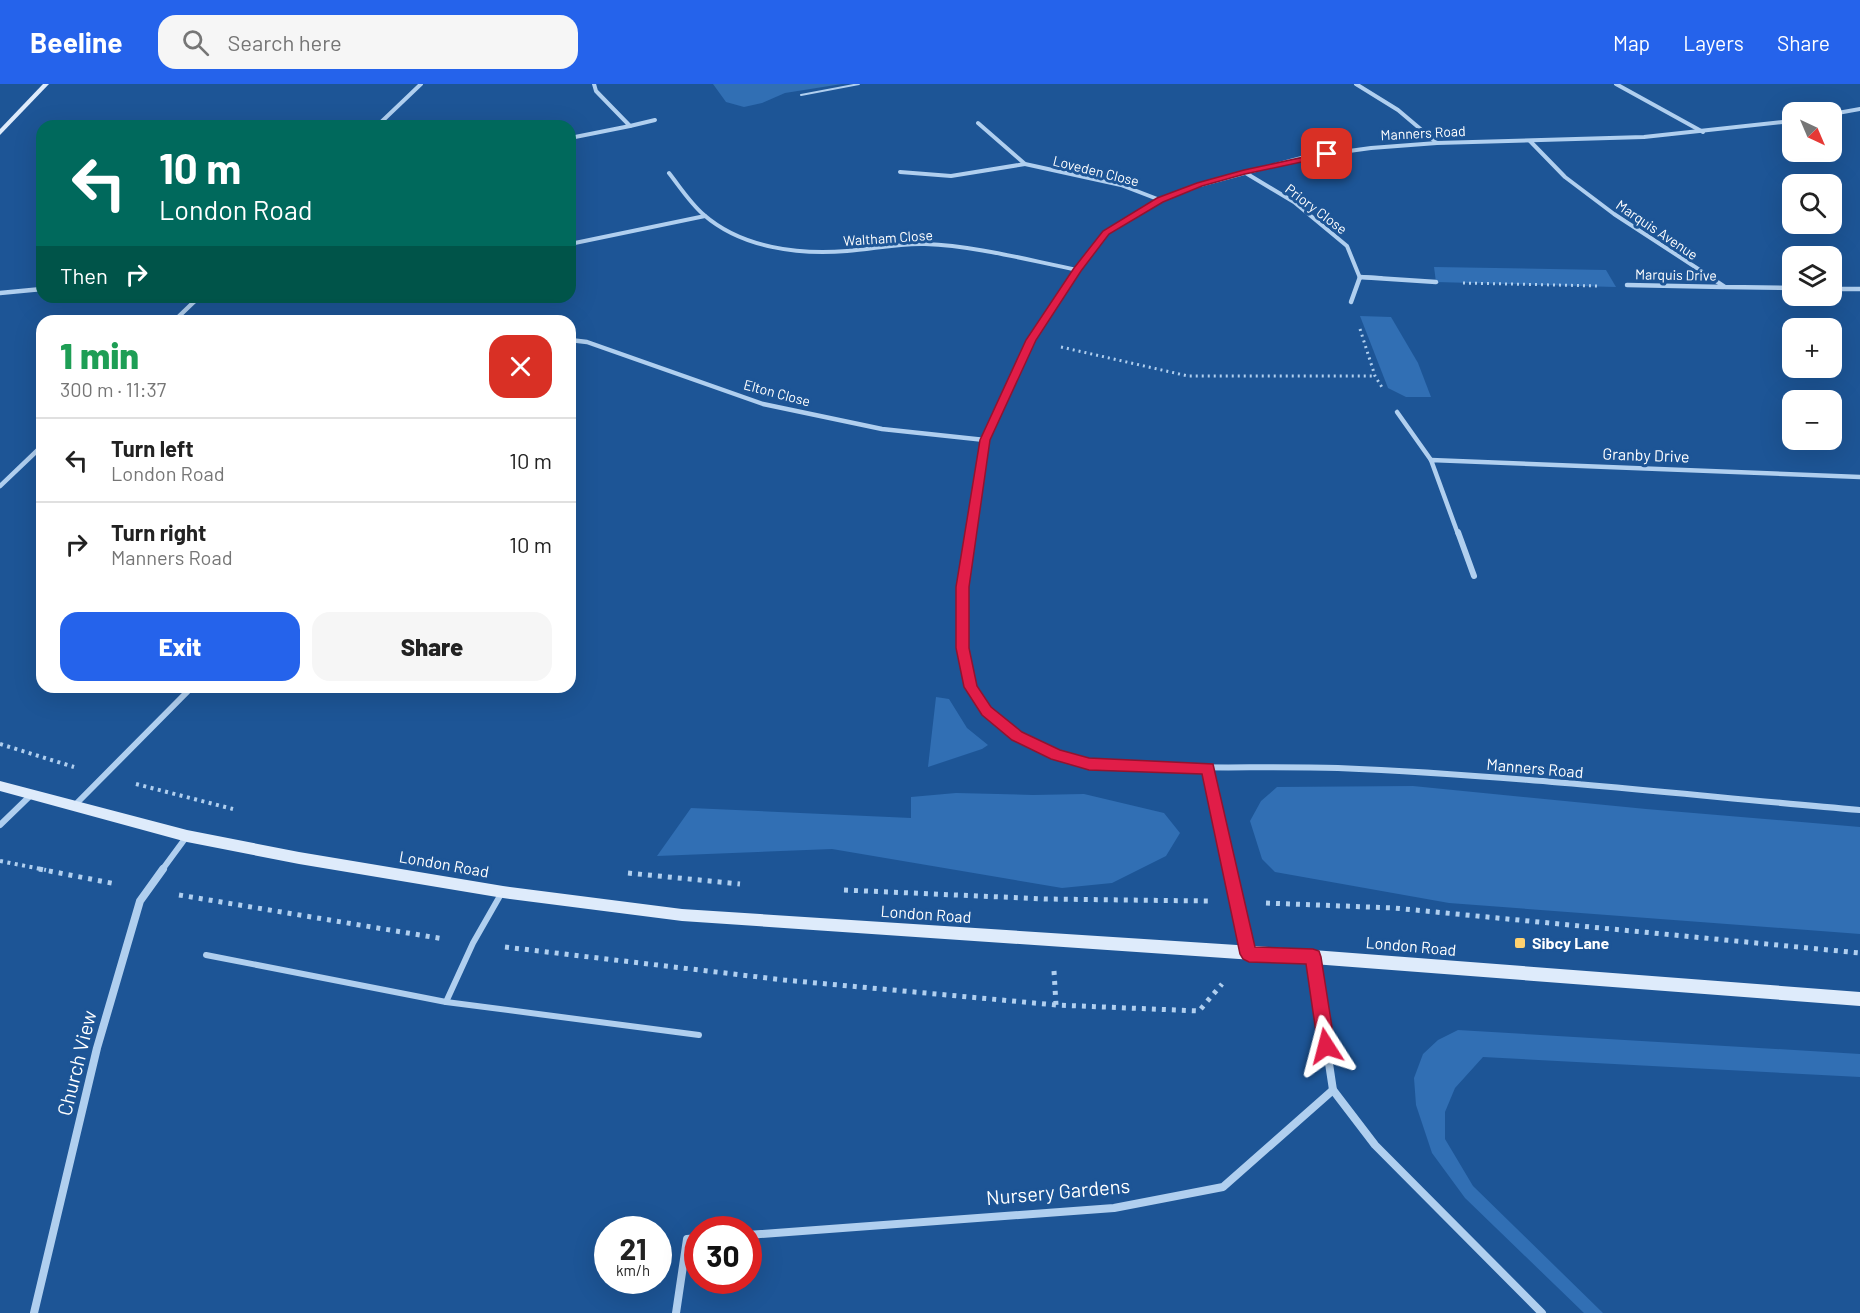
<!DOCTYPE html>
<meta charset="utf-8">
<style>
body{margin:0;font-family:Barlow,sans-serif;background:#f6f6f6;color:#222;height:100vh;display:flex;flex-direction:column;font-size:22px;white-space:nowrap}
*{box-sizing:border-box;margin:0}
p{font-size:20px;color:#767676}
.icon{flex:none;width:33px;height:33px;fill:none;stroke:currentColor;stroke-width:2;stroke-linecap:round;stroke-linejoin:round}
.map{position:relative;flex:1;overflow:hidden}
.side{position:absolute;left:36px;top:231px;width:540px;height:378px;display:flex;flex-direction:column;background:#fff;border-radius:18px;box-shadow:0 6px 24px #0002}
.side>*{flex:none}
.hud{position:absolute;left:36px;top:36px;width:540px;height:183px;border-radius:18px;box-shadow:0 6px 24px #0002;background:#00695c;color:#fff;overflow:hidden}
.needle{width:39px;rotate:136deg}
.buttons{position:absolute;left:1782px;top:18px;display:grid;gap:12px}
.buttons a{display:grid;place-items:center;width:60px;height:60px;border-radius:12px;background:#fff;box-shadow:0 6px 24px #0002;font-size:30px}
.speed{position:absolute;left:594px;top:1132px;display:flex;gap:12px;font-size:30px;font-weight:700;text-align:center}
.speed>*{display:grid;place-content:center;width:78px;height:78px;border-radius:50%;background:#fff;box-shadow:0 6px 24px #0002;line-height:1}
.speed small{font-size:15px;font-weight:400}
.speed .limit{border:9px solid #d22;background:#fff;color:#111}
.pin{position:absolute;display:grid;place-items:center;width:51px;height:51px;color:#fff;margin:-26px;border-radius:12px;box-shadow:0 3px 9px #0006}
.me{position:absolute;width:66px;margin:-33px;rotate:351deg;stroke-linejoin:round;filter:drop-shadow(0 0 4px #0008)}
.turn{display:flex;align-items:center;gap:21px;height:126px;padding:0 24px;font-size:27px}
.turn .icon{width:78px;height:78px;stroke-width:2.5}
.turn b{display:block;font-size:42px;line-height:51px}
.then{display:flex;align-items:center;height:57px;padding:0 24px;background:#0003;gap:12px;font-size:22px}
.round{display:grid;place-items:center;flex:none;width:63px;height:63px;border-radius:18px;background:#f6f6f6}
.head{display:flex;align-items:center;justify-content:space-between;height:102px;padding:0 24px}
h1{font-size:36px;font-weight:800;line-height:45px;color:#1e9e55}
.action{display:flex;gap:12px;margin-top:auto;padding:12px 24px}
.action a{flex:1;height:69px;border-radius:18px;background:#2563eb;color:#fff;font-size:24px;font-weight:800;line-height:69px;text-align:center}
.action a+a{background:#f6f6f6;color:#222}
ul{padding:0;list-style:none}
li{display:flex;align-items:center;gap:18px;height:84px;padding:0 24px;border-top:2px solid #e0e0e0}
li div{flex:1}
li b{display:block;font-size:22px}
li em{font-style:normal}
header{display:flex;align-items:center;gap:36px;box-sizing:border-box;height:84px;padding:0 30px;background:#2563eb;color:#fff}
header strong{font-size:28px}
nav{display:flex;gap:33px;margin-inline-start:auto;font-size:21px}
.search{width:420px;height:54px;background:#f6f6f6;display:flex;align-items:center;gap:15px;box-sizing:border-box;padding:0 21px;border-radius:18px;color:#767676;font-size:22px}
.map>svg:first-child{display:block}
</style>
<header>
<strong>Beeline</strong>
<div class="search"><svg class="icon" aria-label="search" viewBox="0 0 24 24"><circle cx="10" cy="10" r="6"/><path d="M15 15l6 6"/></svg>Search here</div>
<nav><a>Map</a><a>Layers</a><a>Share</a></nav>
</header>
<div class="map">
<svg width="1860" height="1229" viewBox="0 0 1860 1229">
<rect width="100%" height="100%" fill="#1d5596"/>
<g fill="#316fb4">
<polygon points="713,0 842,0 785,9 762,19 744,23 726,18"/>
<polygon points="1434,183 1606,186 1616,203 1436,198"/>
<polygon points="1360,232 1391,233 1418,279 1431,313 1406,313 1388,304"/>
<polygon points="936,613 949,615 967,644 988,661 982,665 928,683"/>
<polygon points="1413,702 1646,725 1860,743 1860,850 1449,819 1275,788 1262,775 1250,737 1261,717 1277,703"/>
<polygon points="956,709 1033,711 1084,710 1164,729 1180,749 1166,772 1112,799 1062,804 832,765 657,772 691,724 911,734 911,713"/>
<polygon points="1458,946 1860,970 1860,993 1483,973 1455,1004 1445,1028 1445,1055 1473,1102 1603,1229 1584,1229 1465,1114 1432,1069 1416,1021 1414,994 1423,970 1438,956"/>
</g>
<g fill="none" stroke-linecap="round" stroke-linejoin="round">
<g stroke="#b0cfef" stroke-width="3" stroke-dasharray="2 4" stroke-linecap="butt">
<polyline points="1463,199 1600,202"/>
<polyline points="1360,245 1375,292 1383,305"/>
<polyline points="1061,263 1188,292 1375,292"/>
</g>
<g stroke="#b0cfef" stroke-width="4" stroke-dasharray="3 4.5" stroke-linecap="butt">
<polyline points="0,660 74,683"/>
<polyline points="136,700 233,725"/>
<polyline points="0,777 46,786"/>
</g>
<g stroke="#b0cfef" stroke-width="5" stroke-dasharray="4 6" stroke-linecap="butt">
<polyline points="39,785 116,800"/>
<polyline points="628,789 740,800"/>
<polyline points="844,806 1046,815 1208,817"/>
<polyline points="179,811 444,855"/>
<polyline points="1266,819 1394,824 1860,869"/>
<polyline points="505,863 784,896 1056,921"/>
<polyline points="1054,887 1056,921 1199,927 1222,900"/>
</g>
<polyline stroke="#b0cfef" stroke-width="2" points="801,11 859,0"/>
<g stroke="#b0cfef" stroke-width="6">
<polyline points="206,871 446,918 699,951"/>
<polyline points="446,918 473,859 501,810"/>
</g>
<g stroke="#b0cfef" stroke-width="4">
<polyline points="1356,0 1398,26 1437,59"/>
<polyline points="1616,0 1703,48"/>
<polyline points="1832,30 1860,25"/>
<polyline points="978,39 1025,80 1121,101 1160,116"/>
<polyline points="377,42 421,0"/>
<polyline points="630,42 655,36"/>
<polyline points="570,54 630,42 596,7 594,0"/>
<polyline points="1530,57 1565,93 1614,130 1712,194"/>
<polyline points="900,88 951,92 1025,80"/>
<polyline points="1244,88 1294,118 1347,162 1360,194"/>
<path d="M 669,89 C 680,103 690,119 704,131 C 742,164 799,171 847,167 C 873,165 899,159 925,160 C 977,162 1027,176 1078,186"/>
<polyline points="570,160 705,132"/>
<polyline points="1360,193 1381,194"/>
<polyline points="1072,194 1106,149 1160,116 1200,101 1305,73 1371,64 1437,59 1644,53 1792,37"/>
</g>
<g stroke="#b0cfef" stroke-width="4.5">
<polyline points="1360,193 1436,198"/>
<polyline points="1710,193 1725,203 1792,204"/>
<polyline points="1627,201 1724,203"/>
<polyline points="1832,205 1860,205"/>
<polyline points="0,209 42,205"/>
<polyline points="145,213 195,217"/>
<polyline points="1351,218 1360,193"/>
<polyline points="174,237 199,213"/>
<polyline points="570,256 587,258 763,320 882,345 985,356"/>
<polyline points="1397,328 1431,376"/>
<polyline points="0,402 42,362"/>
<polyline points="971,450 985,356 1031,256 1073,193"/>
<polyline points="1458,450 1431,376 1860,393"/>
</g>
<g stroke="#b0cfef" stroke-width="6">
<path d="M 971,448 C 963,504 947,578 986,626 C 1009,654 1054,675 1089,680 C 1107,683 1126,682 1143,682 C 1208,685 1273,682 1338,684 C 1512,691 1686,711 1860,726"/>
<polyline points="1458,448 1474,492"/>
<polyline points="1208,685 1230,786"/>
<polyline points="74,722 192,603"/>
<polyline points="0,741 32,710"/>
<polyline points="162,786 187,752"/>
</g>
<g stroke="#b0cfef" stroke-width="8">
<polyline points="1230,785 1248,869"/>
<polyline points="1313,873 1333,1006 1375,1061 1542,1229"/>
<polyline points="748,1151 1114,1124 1223,1103 1333,1006"/>
<polyline points="34,1229 97,964 140,817 163,785"/>
<polyline points="676,1229 687,1155 698,1154"/>
</g>
<g fill="#deebfb" fill-rule="evenodd">
<polygon points="43,0 49,0 0,51 0,45"/>
<polygon points="0,697 187,746 299,768 503,802 682,825 1313,866 1860,908 1860,922 1313,880 682,837 503,814 299,780 187,758 0,707"/>
</g>
</g>
<polygon fill="#e11d48" stroke="#92132f" stroke-width="1.5" points="1327,68 1330,68 1330,72 1245,90 1202,102 1163,118 1109,150 1081,187 1036,256 990,356 969,503 969,564 977,602 991,623 1022,648 1060,666 1089,674 1213,680 1255,863 1313,865 1319,867 1321,873 1335,962 1332,968 1326,970 1320,968 1318,962 1306,880 1249,878 1243,875 1240,870 1202,690 1089,686 1051,675 1012,656 982,631 964,603 956,564 956,503 980,356 1026,256 1074,184 1103,147 1157,114 1197,99 1244,86"/>
<rect fill="#ffd16f" stroke="#1d5596" stroke-width="2" x="1514" y="853" width="12" height="12" rx="3"/>
<g text-anchor="middle" stroke-width="6" stroke-linejoin="round" paint-order="stroke">
<g font-size="14" fill="#fff" stroke="#1d5596">
<text transform="translate(1423 49) rotate(-3)" y="5">Manners Road</text>
<text transform="translate(1096 87) rotate(14)" y="5">Loveden Close</text>
<text transform="translate(1316 125) rotate(37)" y="5">Priory Close</text>
<text transform="translate(1657 146) rotate(34)" y="5">Marquis Avenue</text>
<text transform="translate(888 154) rotate(-4)" y="5">Waltham Close</text>
<text transform="translate(1676 191) rotate(1)" y="5">Marquis Drive</text>
<text transform="translate(777 309) rotate(15)" y="5">Elton Close</text>
</g>
<g font-size="16" fill="#fff" stroke="#1d5596">
<text transform="translate(1646 371) rotate(2)" y="6">Granby Drive</text>
<text transform="translate(1535 684) rotate(5)" y="6">Manners Road</text>
<text transform="translate(444 780) rotate(10)" y="6">London Road</text>
<text transform="translate(926 830) rotate(4)" y="6">London Road</text>
<text transform="translate(1411 862) rotate(5)" y="6">London Road</text>
</g>
<g font-size="16" font-weight="bold" fill="#fff" stroke="#1d5596" text-anchor="start">
<text x="1532" y="865">Sibcy Lane</text>
</g>
<g font-size="20" fill="#fff" stroke="#1d5596">
<text transform="translate(77 979) rotate(-76)" y="7">Church View</text>
<text transform="translate(1058 1108) rotate(-5)" y="7">Nursery Gardens</text>
</g>
</g>
</svg>
<div class="buttons">
<a><svg class="needle" viewBox="-14 -14 28 28"><path d="M0-13l5 13h-10z" fill="#e53935"/><path d="M0 13l5-13h-10z" fill="#767676"/></svg></a>
<a><svg class="icon" aria-label="search" viewBox="0 0 24 24"><circle cx="10" cy="10" r="6"/><path d="M15 15l6 6"/></svg></a>
<a><svg class="icon" aria-label="layers" viewBox="0 0 24 24"><path d="M12 4l9 5-9 5-9-5zM3 14l9 5 9-5"/></svg></a>
<a>+</a>
<a>−</a>
</div>
<div class="speed"><div>21<small>km/h</small></div><div class="limit">30</div></div>
<div class="pin" style="left:1327px;top:70px;background:#d93025"><svg class="icon" aria-label="arrive" viewBox="0 0 24 24"><path d="M6 21V4h12l-3 4 3 4H6"/></svg></div>
<svg class="me" style="left:1326px;top:962px" viewBox="-20 -20 40 40"><path d="M0-17L14 15 0 8-14 15z" fill="#e11d48" stroke="#fff" stroke-width="4"/></svg>
<div class="hud">
<div class="turn"><svg class="icon" aria-label="left" viewBox="0 0 24 24"><path d="M17 20v-9H6M10 6l-5 5 5 5"/></svg><div><b>10 m</b>London Road</div></div>
<div class="then">Then<svg class="icon" aria-label="right" viewBox="0 0 24 24"><path d="M7 20v-9h11M14 6l5 5-5 5"/></svg></div>
</div>
<section class="side">
<div class="head"><div><h1>1 min</h1><p>300 m · 11:37</p></div><a class="round" style="background:#d93025;color:#fff"><svg class="icon" aria-label="close" viewBox="0 0 24 24"><path d="M6 6l12 12M18 6L6 18"/></svg></a></div>
<ul>
<li><svg class="icon" aria-label="left" viewBox="0 0 24 24"><path d="M17 20v-9H6M10 6l-5 5 5 5"/></svg><div><b>Turn left</b><p>London Road</p></div><em>10 m</em></li>
<li><svg class="icon" aria-label="right" viewBox="0 0 24 24"><path d="M7 20v-9h11M14 6l5 5-5 5"/></svg><div><b>Turn right</b><p>Manners Road</p></div><em>10 m</em></li>
</ul>
<div class="action"><a>Exit</a><a>Share</a></div>
</section>
</div>
